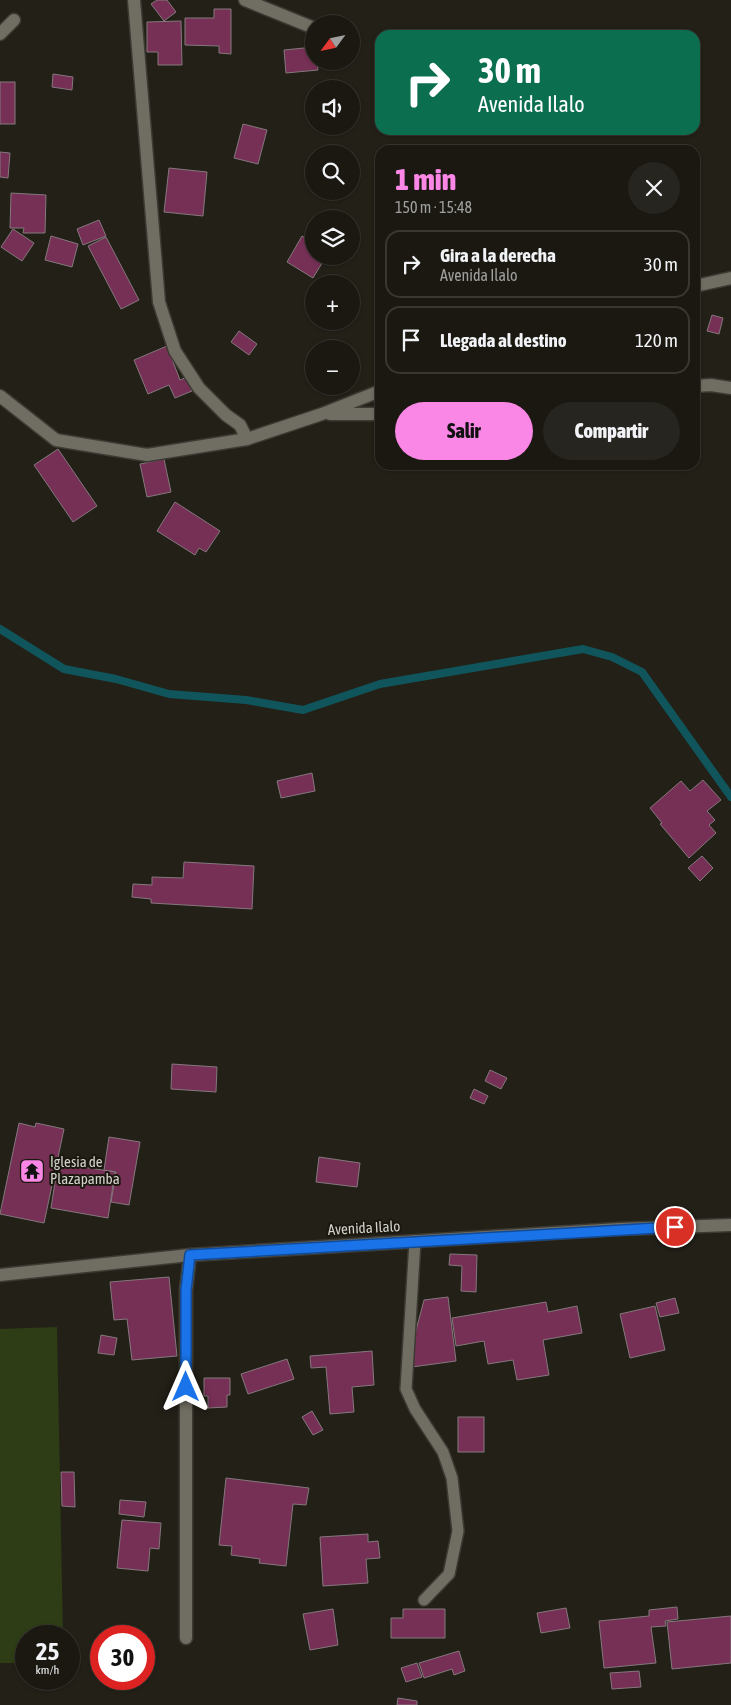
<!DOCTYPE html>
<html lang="es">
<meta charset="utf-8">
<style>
body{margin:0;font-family:"Asap Condensed",sans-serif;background:#27251f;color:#f1f3f6;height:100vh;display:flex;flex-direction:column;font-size:19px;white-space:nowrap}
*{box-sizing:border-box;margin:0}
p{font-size:16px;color:#9fa09f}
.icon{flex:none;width:28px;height:28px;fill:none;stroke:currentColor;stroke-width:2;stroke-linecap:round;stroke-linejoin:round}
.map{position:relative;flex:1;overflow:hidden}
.sheet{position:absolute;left:375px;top:145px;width:325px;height:325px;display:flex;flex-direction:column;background:#1a1811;border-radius:15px;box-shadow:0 1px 4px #0004,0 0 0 1px #383731}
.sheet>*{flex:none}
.guide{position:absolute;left:375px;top:30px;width:325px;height:105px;border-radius:15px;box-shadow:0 1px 4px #0004,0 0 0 1px #383731;background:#0b6e4f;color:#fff;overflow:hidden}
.needle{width:32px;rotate:237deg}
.controls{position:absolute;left:305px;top:15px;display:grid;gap:10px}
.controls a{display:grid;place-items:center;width:55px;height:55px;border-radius:50%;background:#1a1811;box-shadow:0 1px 4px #0004,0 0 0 1px #383731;font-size:25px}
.speed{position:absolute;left:15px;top:1625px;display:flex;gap:10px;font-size:25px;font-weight:700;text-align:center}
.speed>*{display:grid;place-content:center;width:65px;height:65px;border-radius:50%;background:#1a1811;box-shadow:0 1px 4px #0004,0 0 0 1px #383731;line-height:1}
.speed small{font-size:12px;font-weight:400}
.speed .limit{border:8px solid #d22;background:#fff;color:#111}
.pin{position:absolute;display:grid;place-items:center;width:42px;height:42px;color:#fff;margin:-21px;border:2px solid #fff;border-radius:50%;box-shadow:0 1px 5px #0007}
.me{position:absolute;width:55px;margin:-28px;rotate:0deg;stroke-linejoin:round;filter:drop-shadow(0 0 4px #0008)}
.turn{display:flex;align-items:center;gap:18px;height:105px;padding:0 20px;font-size:22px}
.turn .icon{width:65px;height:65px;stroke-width:2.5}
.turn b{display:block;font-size:35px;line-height:42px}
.round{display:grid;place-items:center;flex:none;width:52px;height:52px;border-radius:26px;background:#27251f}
.overview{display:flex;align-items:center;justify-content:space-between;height:85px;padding:0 20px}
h1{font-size:30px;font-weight:800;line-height:38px;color:#fa87e6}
.action{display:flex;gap:10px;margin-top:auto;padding:10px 20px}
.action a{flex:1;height:58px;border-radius:30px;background:#fa87e6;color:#111;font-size:20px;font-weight:800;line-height:58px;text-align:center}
.action a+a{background:#27251f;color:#f1f3f6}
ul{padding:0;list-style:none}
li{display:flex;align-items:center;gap:15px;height:68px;margin:0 10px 8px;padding:0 10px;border:2px solid #383731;border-radius:15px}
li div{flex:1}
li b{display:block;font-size:19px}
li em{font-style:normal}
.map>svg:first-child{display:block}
</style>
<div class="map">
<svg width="731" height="1705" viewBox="0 0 731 1705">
<rect width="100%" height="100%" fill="#222017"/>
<polygon fill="#2e3d15" points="57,1327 63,1636 26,1636 26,1663 0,1663 0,1329"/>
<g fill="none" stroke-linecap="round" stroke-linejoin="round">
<polyline stroke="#11555c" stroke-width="8" points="0,629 64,669 116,679 169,694 246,700 303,710 380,684 583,649 612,657 642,672 731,797"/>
</g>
<g fill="#763055" stroke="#84787d">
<polygon points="157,0 167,0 176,12 164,21 151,4"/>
<polygon points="214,9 231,9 231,54 219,53 219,46 185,45 185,18 214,18"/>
<polygon points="181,21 182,65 158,65 158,52 147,52 147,22"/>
<polygon points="314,47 314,61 317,61 318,70 286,73 284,50"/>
<polygon points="53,74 73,77 72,90 52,87"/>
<rect x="0" y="82" width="15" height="42"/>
<polygon points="243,124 267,130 258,164 234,158"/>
<polygon points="0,152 10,153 8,178 0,177"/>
<polygon points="169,168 207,172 203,216 164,212"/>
<polygon points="11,193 46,195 45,233 23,233 24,228 10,228"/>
<polygon points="99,220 106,236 83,245 77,229"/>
<polygon points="13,229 34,243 22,261 1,247"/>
<polygon points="51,236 78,244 72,267 45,260"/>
<polygon points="302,236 314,243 312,250 314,251 314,256 325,258 313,278 287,262"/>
<polygon points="106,237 139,300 121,309 88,246"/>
<polygon points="712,315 723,318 719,334 707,331"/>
<polygon points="239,331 257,344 249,355 231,342"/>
<polygon points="167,346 180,380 187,377 192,391 175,398 169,385 148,394 134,360"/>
<polygon points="58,449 97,506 73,522 34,465"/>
<polygon points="164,459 171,492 147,497 140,464"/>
<polygon points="175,502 220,531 206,552 199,548 195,555 157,531"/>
<polygon points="312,773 315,791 281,798 277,781"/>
<polygon points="703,780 721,800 707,811 715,820 709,825 716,833 689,858 660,824 662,823 650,808 681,781 690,791"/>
<polygon points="702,856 713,868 700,881 688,868"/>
<polygon points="184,862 254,866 252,909 151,903 151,899 132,897 133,884 152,885 152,877 183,878"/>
<polygon points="172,1064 217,1067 216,1092 171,1089"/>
<polygon points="490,1070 507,1078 501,1089 485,1081"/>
<polygon points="474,1089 488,1096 484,1104 470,1098"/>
<polygon points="19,1123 35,1127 36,1123 64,1129 44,1223 0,1214"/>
<polygon points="109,1137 140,1142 129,1205 111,1202 116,1172 104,1170"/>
<polygon points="319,1157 360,1163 357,1187 316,1182"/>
<polygon points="58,1163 115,1172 108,1218 51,1208"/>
<polygon points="450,1254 477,1255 476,1292 461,1291 462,1266 449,1265"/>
<polygon points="169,1277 177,1356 132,1360 127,1319 114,1320 110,1282"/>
<polygon points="448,1297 456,1361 412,1367 410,1353 424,1300"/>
<polygon points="675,1298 679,1313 660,1317 656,1303"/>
<polygon points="546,1302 548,1312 577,1306 582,1333 543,1340 549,1375 517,1380 513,1360 488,1364 484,1341 456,1346 452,1318"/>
<polygon points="655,1306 665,1350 630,1358 620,1314"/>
<polygon points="101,1335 117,1338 114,1355 98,1353"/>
<polygon points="372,1351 374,1385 352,1387 354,1412 330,1414 326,1367 311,1368 310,1356"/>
<polygon points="287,1359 294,1379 248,1394 241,1374"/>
<polygon points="204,1378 230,1378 230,1395 227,1395 227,1407 208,1408 208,1396 204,1396"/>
<polygon points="312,1411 323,1430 313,1435 302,1417"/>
<rect x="458" y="1417" width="26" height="35"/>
<polygon points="61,1472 74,1472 75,1507 62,1506"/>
<polygon points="226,1478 309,1488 306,1505 293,1504 286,1566 259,1563 260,1559 231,1555 232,1546 219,1545"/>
<polygon points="120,1500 146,1502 144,1517 119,1514"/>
<polygon points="122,1520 161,1523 159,1549 150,1548 148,1571 117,1568"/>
<polygon points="368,1534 368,1542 378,1541 380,1558 366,1559 368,1583 323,1586 320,1537"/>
<polygon points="677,1607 678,1619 665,1621 666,1626 651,1627 656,1663 604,1668 599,1621 649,1616 649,1610"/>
<polygon points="566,1608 570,1628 541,1633 537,1613"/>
<polygon points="333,1609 338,1645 310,1650 303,1614"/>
<polygon points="403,1609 445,1609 445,1638 391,1638 391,1618 403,1618"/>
<polygon points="731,1616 731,1663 672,1669 667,1622"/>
<polygon points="459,1651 465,1671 454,1675 452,1669 424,1678 419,1663"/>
<polygon points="417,1663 422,1677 406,1682 401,1668"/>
<polygon points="639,1671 641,1687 612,1689 610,1673"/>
<polygon points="398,1698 417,1701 417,1705 397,1705"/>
</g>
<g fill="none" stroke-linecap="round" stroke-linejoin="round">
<defs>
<polyline id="lane" points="415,1241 406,1389 415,1409 443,1452 452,1478 458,1531 449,1574 424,1600"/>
<g id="street">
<polyline points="134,0 159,302 175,351 199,388 226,415 240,425 247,439"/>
<polyline points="245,0 314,28"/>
<polyline points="0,34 14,20"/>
<polyline points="695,286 731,278"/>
<polyline points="695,386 711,385 731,388"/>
<polyline points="0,396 56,440 147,455 247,439 322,414 380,391"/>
<polyline points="330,414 380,414"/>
<polyline points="0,1275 190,1255 619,1229 731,1225"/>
<polyline points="186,1638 186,1290 190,1255"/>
</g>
</defs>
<use href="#lane" stroke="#3c3a33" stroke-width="14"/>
<use href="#street" stroke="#3c3a33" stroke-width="15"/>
<use href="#lane" stroke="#706d62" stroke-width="11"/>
<use href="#street" stroke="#706d62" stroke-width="12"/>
</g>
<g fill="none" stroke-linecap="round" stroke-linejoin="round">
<defs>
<polyline id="route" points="186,1387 186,1290 190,1255 675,1227"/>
</defs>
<use href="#route" stroke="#114b97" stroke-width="12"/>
<use href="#route" stroke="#1a73e8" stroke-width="9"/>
</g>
<defs>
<symbol id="temple-square" viewBox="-11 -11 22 22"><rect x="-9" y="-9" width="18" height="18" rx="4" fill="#fa87e6" stroke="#19170e"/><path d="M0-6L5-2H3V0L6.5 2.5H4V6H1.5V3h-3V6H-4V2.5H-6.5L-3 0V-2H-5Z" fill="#111"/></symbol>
</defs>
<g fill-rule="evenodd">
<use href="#temple-square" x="18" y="1157" width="28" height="28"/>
</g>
<g text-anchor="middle" stroke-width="4" stroke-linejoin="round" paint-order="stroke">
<g font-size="15" fill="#d2d1cb" stroke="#19170e" text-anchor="start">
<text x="50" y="1167">Iglesia de<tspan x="50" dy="17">Plazapamba</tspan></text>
</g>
<g font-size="15" fill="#d2d1cb" stroke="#19170e">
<text transform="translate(364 1228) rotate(-3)" y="5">Avenida Ilalo</text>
</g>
</g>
</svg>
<div class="controls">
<a><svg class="needle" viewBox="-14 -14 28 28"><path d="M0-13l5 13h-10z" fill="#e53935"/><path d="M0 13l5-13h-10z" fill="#9fa09f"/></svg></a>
<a><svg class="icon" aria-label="sound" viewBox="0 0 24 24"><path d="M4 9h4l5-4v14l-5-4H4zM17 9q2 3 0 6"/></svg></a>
<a><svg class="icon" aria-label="search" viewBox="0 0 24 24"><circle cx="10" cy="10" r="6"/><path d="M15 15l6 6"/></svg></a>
<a><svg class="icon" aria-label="layers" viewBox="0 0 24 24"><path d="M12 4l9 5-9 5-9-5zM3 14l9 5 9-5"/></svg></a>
<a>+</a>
<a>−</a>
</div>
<div class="speed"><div>25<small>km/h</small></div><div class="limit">30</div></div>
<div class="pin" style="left:675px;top:1227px;background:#d93025"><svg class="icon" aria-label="arrive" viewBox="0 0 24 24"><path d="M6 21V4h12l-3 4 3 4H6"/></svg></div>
<svg class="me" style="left:186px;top:1387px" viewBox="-20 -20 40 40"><path d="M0-17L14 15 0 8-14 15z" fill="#1a73e8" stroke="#fff" stroke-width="4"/></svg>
<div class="guide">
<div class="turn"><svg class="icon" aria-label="right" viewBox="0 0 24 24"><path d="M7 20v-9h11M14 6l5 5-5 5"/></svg><div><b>30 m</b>Avenida Ilalo</div></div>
</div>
<section class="sheet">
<div class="overview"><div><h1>1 min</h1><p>150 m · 15:48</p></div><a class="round"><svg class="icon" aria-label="close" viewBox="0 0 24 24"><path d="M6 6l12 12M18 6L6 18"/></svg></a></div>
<ul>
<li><svg class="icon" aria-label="right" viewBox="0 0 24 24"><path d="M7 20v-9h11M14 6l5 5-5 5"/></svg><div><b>Gira a la derecha</b><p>Avenida Ilalo</p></div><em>30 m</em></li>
<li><svg class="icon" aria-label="arrive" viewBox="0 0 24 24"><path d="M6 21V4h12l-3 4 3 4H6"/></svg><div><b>Llegada al destino</b></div><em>120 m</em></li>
</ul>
<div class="action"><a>Salir</a><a>Compartir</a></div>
</section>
</div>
